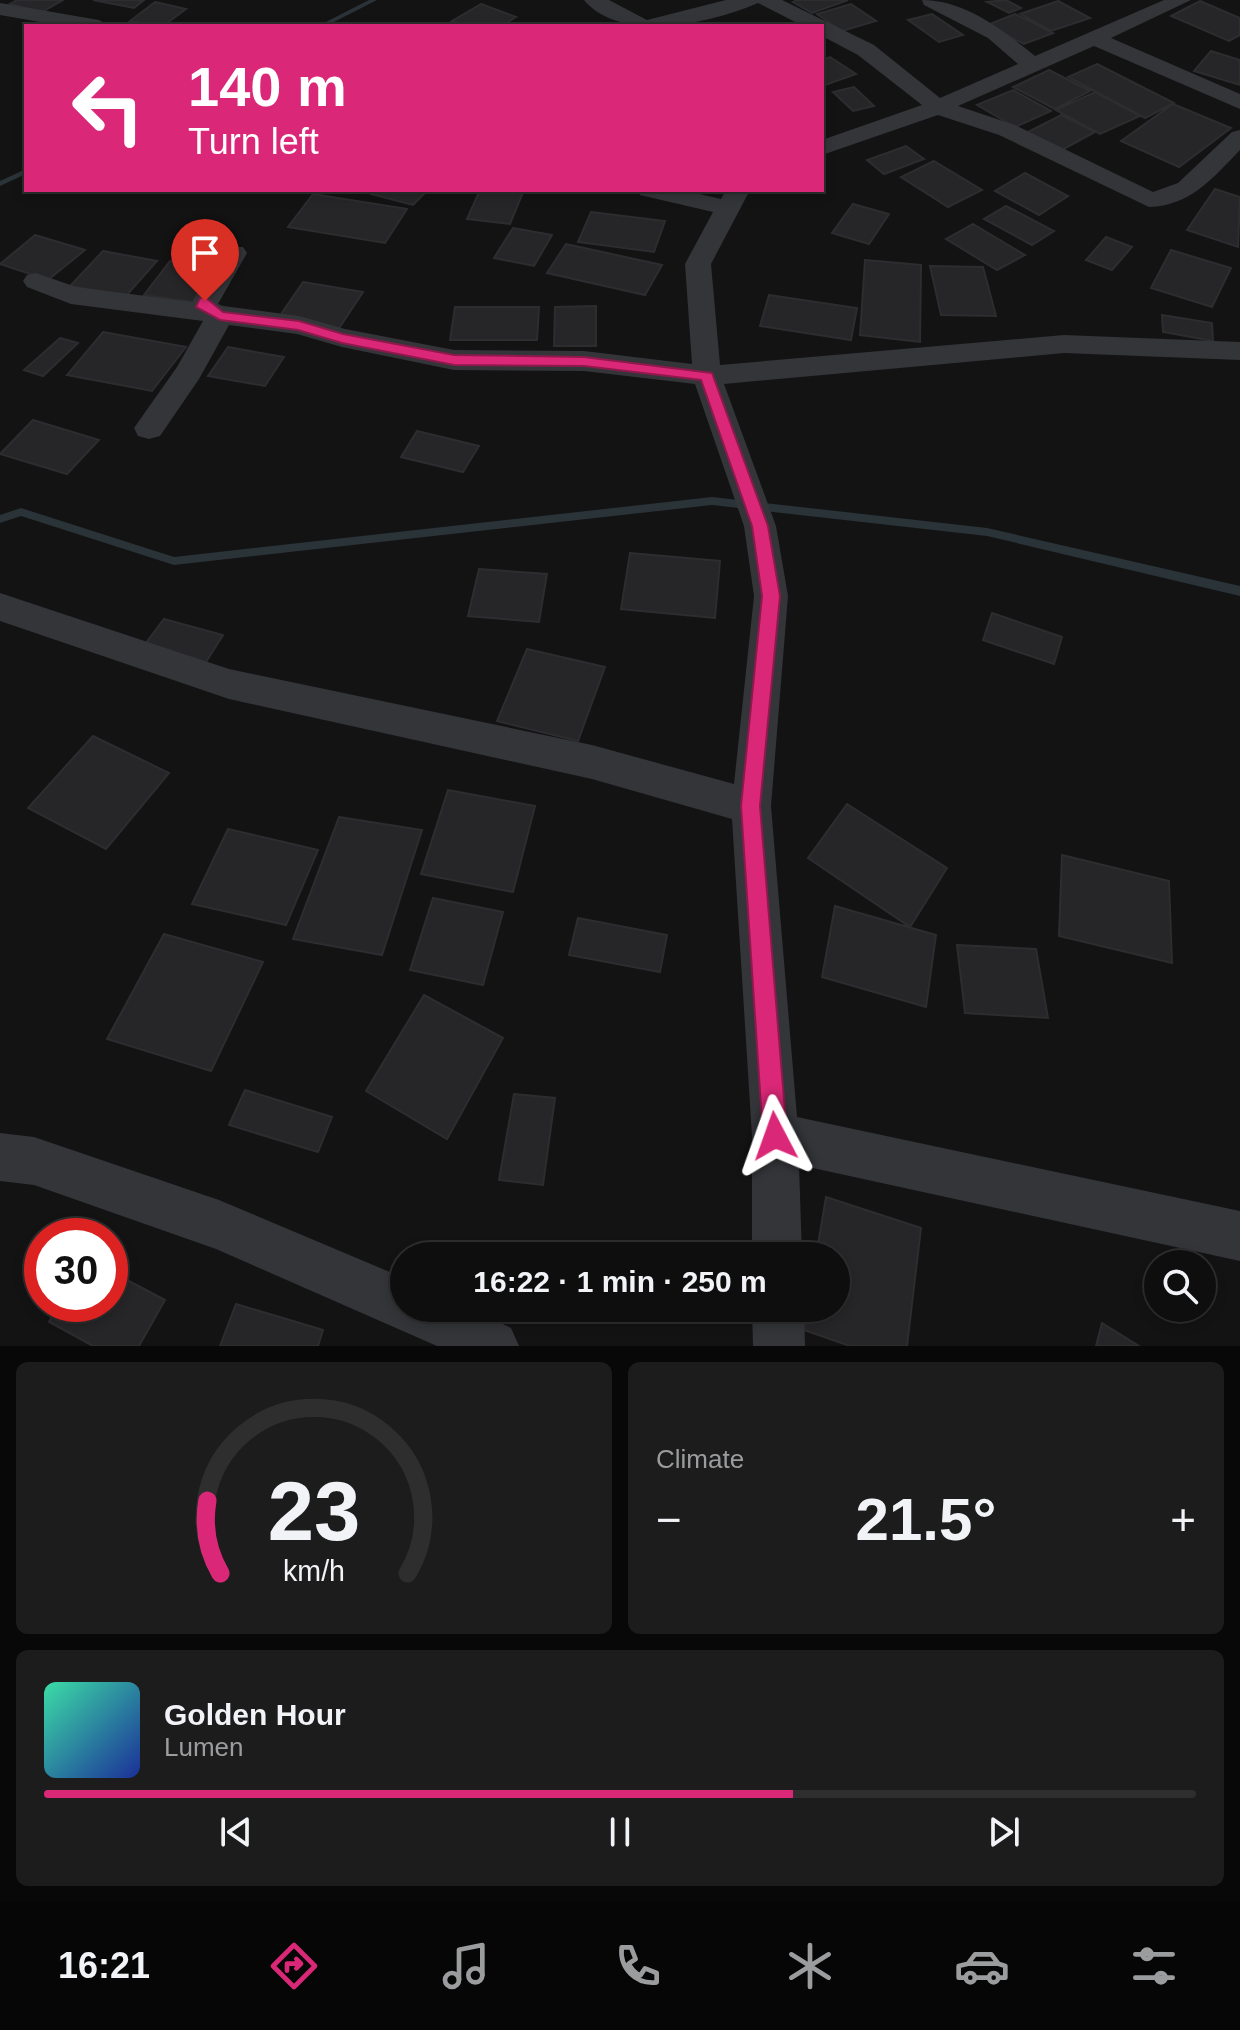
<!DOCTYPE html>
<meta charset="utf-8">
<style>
body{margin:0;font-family:Helvetica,sans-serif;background:#1c1c1d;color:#f1f3f6;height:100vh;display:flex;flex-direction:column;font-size:30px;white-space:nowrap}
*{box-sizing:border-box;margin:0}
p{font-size:26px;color:#9b9c9e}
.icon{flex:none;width:44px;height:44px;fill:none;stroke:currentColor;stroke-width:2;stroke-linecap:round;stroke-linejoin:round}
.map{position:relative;height:1346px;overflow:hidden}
.details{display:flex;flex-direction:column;gap:16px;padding:16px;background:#080808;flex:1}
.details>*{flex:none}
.guide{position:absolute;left:24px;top:24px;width:800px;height:168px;border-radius:0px;box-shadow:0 4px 12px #0003,0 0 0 2px #2e2e2f;background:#db2777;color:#fff;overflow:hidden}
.tools{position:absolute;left:1144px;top:1250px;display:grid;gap:16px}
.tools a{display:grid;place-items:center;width:72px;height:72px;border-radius:50%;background:#0e0e0f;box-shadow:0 4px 12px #0003,0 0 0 2px #2e2e2f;font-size:40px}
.speed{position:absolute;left:24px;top:1218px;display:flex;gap:16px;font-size:40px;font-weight:700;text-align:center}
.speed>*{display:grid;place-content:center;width:104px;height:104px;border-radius:50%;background:#0e0e0f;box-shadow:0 4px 12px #0003,0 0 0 2px #2e2e2f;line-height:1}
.speed .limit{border:12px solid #d22;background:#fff;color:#111}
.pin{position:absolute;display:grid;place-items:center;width:68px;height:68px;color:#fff;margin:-82px -34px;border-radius:50% 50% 50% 0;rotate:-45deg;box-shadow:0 0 8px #0007}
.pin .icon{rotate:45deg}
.me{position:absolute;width:88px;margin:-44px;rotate:356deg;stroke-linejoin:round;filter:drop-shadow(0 0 6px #0008)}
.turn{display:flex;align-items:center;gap:28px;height:168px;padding:0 32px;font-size:36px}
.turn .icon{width:104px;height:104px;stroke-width:2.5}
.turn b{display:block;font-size:56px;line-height:68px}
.big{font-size:60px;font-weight:800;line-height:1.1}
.details .card{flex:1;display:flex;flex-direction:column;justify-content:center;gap:12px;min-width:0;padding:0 28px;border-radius:12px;background:#1c1c1d}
.details .dial{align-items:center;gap:0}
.dial svg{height:208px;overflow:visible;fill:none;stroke:#2e2e2f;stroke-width:7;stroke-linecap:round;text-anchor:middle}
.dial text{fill:#f1f3f6;stroke:none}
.song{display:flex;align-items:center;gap:24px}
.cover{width:96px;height:96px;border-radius:12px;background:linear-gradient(135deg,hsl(160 70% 55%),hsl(230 70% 35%))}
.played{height:8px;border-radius:4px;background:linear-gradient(90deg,#db2777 65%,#2e2e2f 65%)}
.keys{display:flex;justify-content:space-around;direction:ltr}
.heat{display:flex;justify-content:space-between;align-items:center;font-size:44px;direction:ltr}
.details .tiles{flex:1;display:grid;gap:16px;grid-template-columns:1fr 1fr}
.card:last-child{grid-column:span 2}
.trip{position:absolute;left:390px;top:1242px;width:460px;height:80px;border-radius:40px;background:#0e0e0f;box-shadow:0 4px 12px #0003,0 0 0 2px #2e2e2f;font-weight:800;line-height:80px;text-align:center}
.tab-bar{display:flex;height:128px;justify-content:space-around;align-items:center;background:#060606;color:#9b9c9e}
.tab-bar .icon{width:56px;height:56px}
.tab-bar .selected{color:#db2777}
.tab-bar b{font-size:36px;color:#f1f3f6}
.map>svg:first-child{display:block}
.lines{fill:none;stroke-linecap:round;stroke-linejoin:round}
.stream{fill:#2a3337;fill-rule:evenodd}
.building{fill:#262628;stroke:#2d2d30;stroke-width:2}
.minor{fill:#343539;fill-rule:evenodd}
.route{fill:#db2777;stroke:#8e194d;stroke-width:2}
</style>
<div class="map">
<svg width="1240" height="1346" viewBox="0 0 1240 1346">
<rect width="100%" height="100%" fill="#131314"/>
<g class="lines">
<path class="stream" d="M369,0H377L326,26H318Z
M26,169V174L0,186V181Z
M712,497L987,528L1240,586V596L987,536L712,505L174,565L21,516L0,523V515L21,508L174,557Z"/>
</g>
<path class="building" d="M17,0H63L42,12L10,4Z
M93,0H144L134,8Z
M797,0H848L812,13L793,2Z
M1006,0L1021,8L1009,13L987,2Z
M1058,1L1090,18L1051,31L1020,14Z
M1200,1L1240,18V35L1229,41L1171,16Z
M155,2L186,9L163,26L130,21Z
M481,4L516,17L501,26H466L452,21Z
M851,4L876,21L842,31L817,14Z
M932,14L963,35L939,42L908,20Z
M1015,14L1053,33L1024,44L987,25Z
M1211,51L1240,60V85L1194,71Z
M830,57L856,74L822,86V60Z
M1097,64L1174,103L1145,118L1068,77Z
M1049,70L1090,91L1055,109L1013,87Z
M854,87L874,106L853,111L833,92Z
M1013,90L1051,111L1015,127L977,105Z
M1095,92L1140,116L1100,134L1056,110Z
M1173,104L1231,128L1179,167L1121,141Z
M1061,115L1095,132L1058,152L1024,134Z
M906,146L924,159L884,174L867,160Z
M934,161L982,190L948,207L901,177Z
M1025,173L1068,196L1039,215L995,191Z
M1215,189L1240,197L1238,247L1187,230Z
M375,190H428L413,205L371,194Z
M480,190H524L510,224L467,219Z
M313,194L407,209L385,243L288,227Z
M853,204L889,214L869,244L832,233Z
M1006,206L1054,231L1032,245L984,219Z
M591,212L665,221L654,252L578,242Z
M973,224L1025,255L997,270L946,239Z
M513,228L552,235L534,266L494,258Z
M35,235L85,250L48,280L0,264Z
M1106,237L1132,247L1112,270L1086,260Z
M566,244L662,265L645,295L547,273Z
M1171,250L1231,268L1212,307L1151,288Z
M103,251L157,261L126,296L70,286Z
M865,260L921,265L920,342L860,335Z
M170,261L224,269L200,303L144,295Z
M930,266L983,267L996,316L941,315Z
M303,282L363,292L338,330L277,320Z
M769,295L857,308L851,340L760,326Z
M596,306V346H554L555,307Z
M455,307H539L537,340H450Z
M1162,315L1212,323L1213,341L1163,332Z
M103,332L186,347L152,391L67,375Z
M60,338L78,343L43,376L24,370Z
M228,347L284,357L265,386L208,376Z
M33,420L99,440L67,474L0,454Z
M417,431L479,446L463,472L401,457Z
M630,553L720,561L715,618L621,609Z
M479,569L547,574L539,622L468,616Z
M992,613L1062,637L1054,664L983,640Z
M164,619L223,635L204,665L143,647Z
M527,649L605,667L578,741L497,721Z
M93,736L169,773L106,849L28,808Z
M448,790L535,806L513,892L421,874Z
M847,804L947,868L910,927L808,858Z
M339,817L422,830L382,955L293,939Z
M228,829L318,850L286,925L192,904Z
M1062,855L1169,881L1172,963L1059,936Z
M433,898L503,912L483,985L410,970Z
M835,906L936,935L926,1007L822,977Z
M578,918L667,935L660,972L569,955Z
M164,934L263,962L211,1071L107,1039Z
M957,945L1036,949L1048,1018L965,1013Z
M424,995L503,1038L447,1139L366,1091Z
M245,1090L332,1117L318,1152L229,1125Z
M514,1094L555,1098L543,1185L499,1180Z
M826,1197L921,1228L907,1346H850L804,1330L808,1308H836V1256H816Z
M110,1271L165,1300L139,1346H93L49,1322L60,1304H110Z
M236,1304L323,1330L318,1346H220Z
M1102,1323L1139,1346H1096Z"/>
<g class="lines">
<path class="minor" d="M584,0H609L647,20L726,0H782L874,45L940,98L1018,64L988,38L924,5L922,0C965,0 1003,30 1035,56L1164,0H1191L1111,38L1240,94V109L1094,46L958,106L1015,125L1153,192L1178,183L1232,132L1240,130V150C1213,178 1190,206 1149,207L999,135L938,115L822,155V140L922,105L858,55L822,36V26H803L758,3C713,23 620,44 584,0Z
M0,3L99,20L109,26H63L0,15Z
M637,190H682L721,199L726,190H750L711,264L720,365L1064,335L1240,342V360L1064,353L724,384L776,526L788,596L771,806L797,1117L1240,1211V1261L799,1165L802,1256H752V1136L732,819L592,779L229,699L0,621V593L229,669L592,745L734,784L754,596L744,526L695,384L584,371L454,370L342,347L297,334L229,325L199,379L160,436L149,439L138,436L134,428L177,367L203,321L71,304L27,287L23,281L27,275L36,273L76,287L192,302L225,247H243L247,253L218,304L223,306L299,316L345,329L454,350L584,351L692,364L685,264L713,212L640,195Z
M0,1133L34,1137L219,1200L404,1278V1308H470L511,1328L519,1346H437L216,1249L34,1185L0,1181Z
M752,1308H804L805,1346H753Z"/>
</g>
<path class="route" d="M205,297L223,312L299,321L343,334L454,355L584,357L712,373L768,526L780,596L760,806L787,1136L784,1144L775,1148L767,1144L763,1136L741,806L762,596L752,526L701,380L584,366L454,365L342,343L298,330L220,320L196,307L200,298Z"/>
</svg>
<div class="tools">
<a><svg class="icon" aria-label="search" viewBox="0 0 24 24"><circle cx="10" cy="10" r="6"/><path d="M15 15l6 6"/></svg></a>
</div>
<div class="speed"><div class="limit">30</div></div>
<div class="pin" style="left:205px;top:301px;background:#d93025"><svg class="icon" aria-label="arrive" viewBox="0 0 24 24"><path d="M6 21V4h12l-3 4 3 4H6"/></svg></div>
<svg class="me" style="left:775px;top:1136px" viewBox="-20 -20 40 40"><path d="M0-17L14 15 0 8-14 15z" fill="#db2777" stroke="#fff" stroke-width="4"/></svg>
<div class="trip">16:22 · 1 min · 250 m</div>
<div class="guide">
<div class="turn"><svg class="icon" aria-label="left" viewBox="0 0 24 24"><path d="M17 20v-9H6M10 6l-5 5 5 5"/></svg><div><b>140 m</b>Turn left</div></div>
</div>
</div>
<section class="details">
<div class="tiles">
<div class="card dial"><svg viewBox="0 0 100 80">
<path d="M14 69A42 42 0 1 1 86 69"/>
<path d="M14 69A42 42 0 0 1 9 41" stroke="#db2777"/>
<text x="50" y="56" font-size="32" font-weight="700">23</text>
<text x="50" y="72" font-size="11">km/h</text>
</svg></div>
<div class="card"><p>Climate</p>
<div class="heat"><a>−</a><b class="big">21.5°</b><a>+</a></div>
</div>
<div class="card">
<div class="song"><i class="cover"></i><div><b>Golden Hour</b><p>Lumen</p></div></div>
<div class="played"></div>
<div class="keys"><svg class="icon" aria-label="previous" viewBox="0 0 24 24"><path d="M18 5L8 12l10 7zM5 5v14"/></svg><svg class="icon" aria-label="pause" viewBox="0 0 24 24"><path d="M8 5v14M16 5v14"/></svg><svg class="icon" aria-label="next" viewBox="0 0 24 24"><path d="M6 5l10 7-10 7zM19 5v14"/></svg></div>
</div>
</div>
</section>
<nav class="tab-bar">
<b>16:21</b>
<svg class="icon selected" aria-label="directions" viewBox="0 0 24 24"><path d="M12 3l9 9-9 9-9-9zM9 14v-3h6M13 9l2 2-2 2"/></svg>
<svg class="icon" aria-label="music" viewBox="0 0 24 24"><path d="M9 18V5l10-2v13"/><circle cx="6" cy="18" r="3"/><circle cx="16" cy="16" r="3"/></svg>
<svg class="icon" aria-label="phone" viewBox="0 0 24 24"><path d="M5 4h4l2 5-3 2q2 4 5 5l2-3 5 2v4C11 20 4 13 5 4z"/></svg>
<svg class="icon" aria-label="climate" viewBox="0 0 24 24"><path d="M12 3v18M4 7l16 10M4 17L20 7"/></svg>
<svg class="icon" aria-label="car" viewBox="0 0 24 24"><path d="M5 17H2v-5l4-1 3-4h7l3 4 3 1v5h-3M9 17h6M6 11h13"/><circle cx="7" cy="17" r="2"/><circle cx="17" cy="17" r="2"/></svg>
<svg class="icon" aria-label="filters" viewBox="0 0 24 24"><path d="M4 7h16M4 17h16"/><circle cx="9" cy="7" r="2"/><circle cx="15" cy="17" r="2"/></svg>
</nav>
